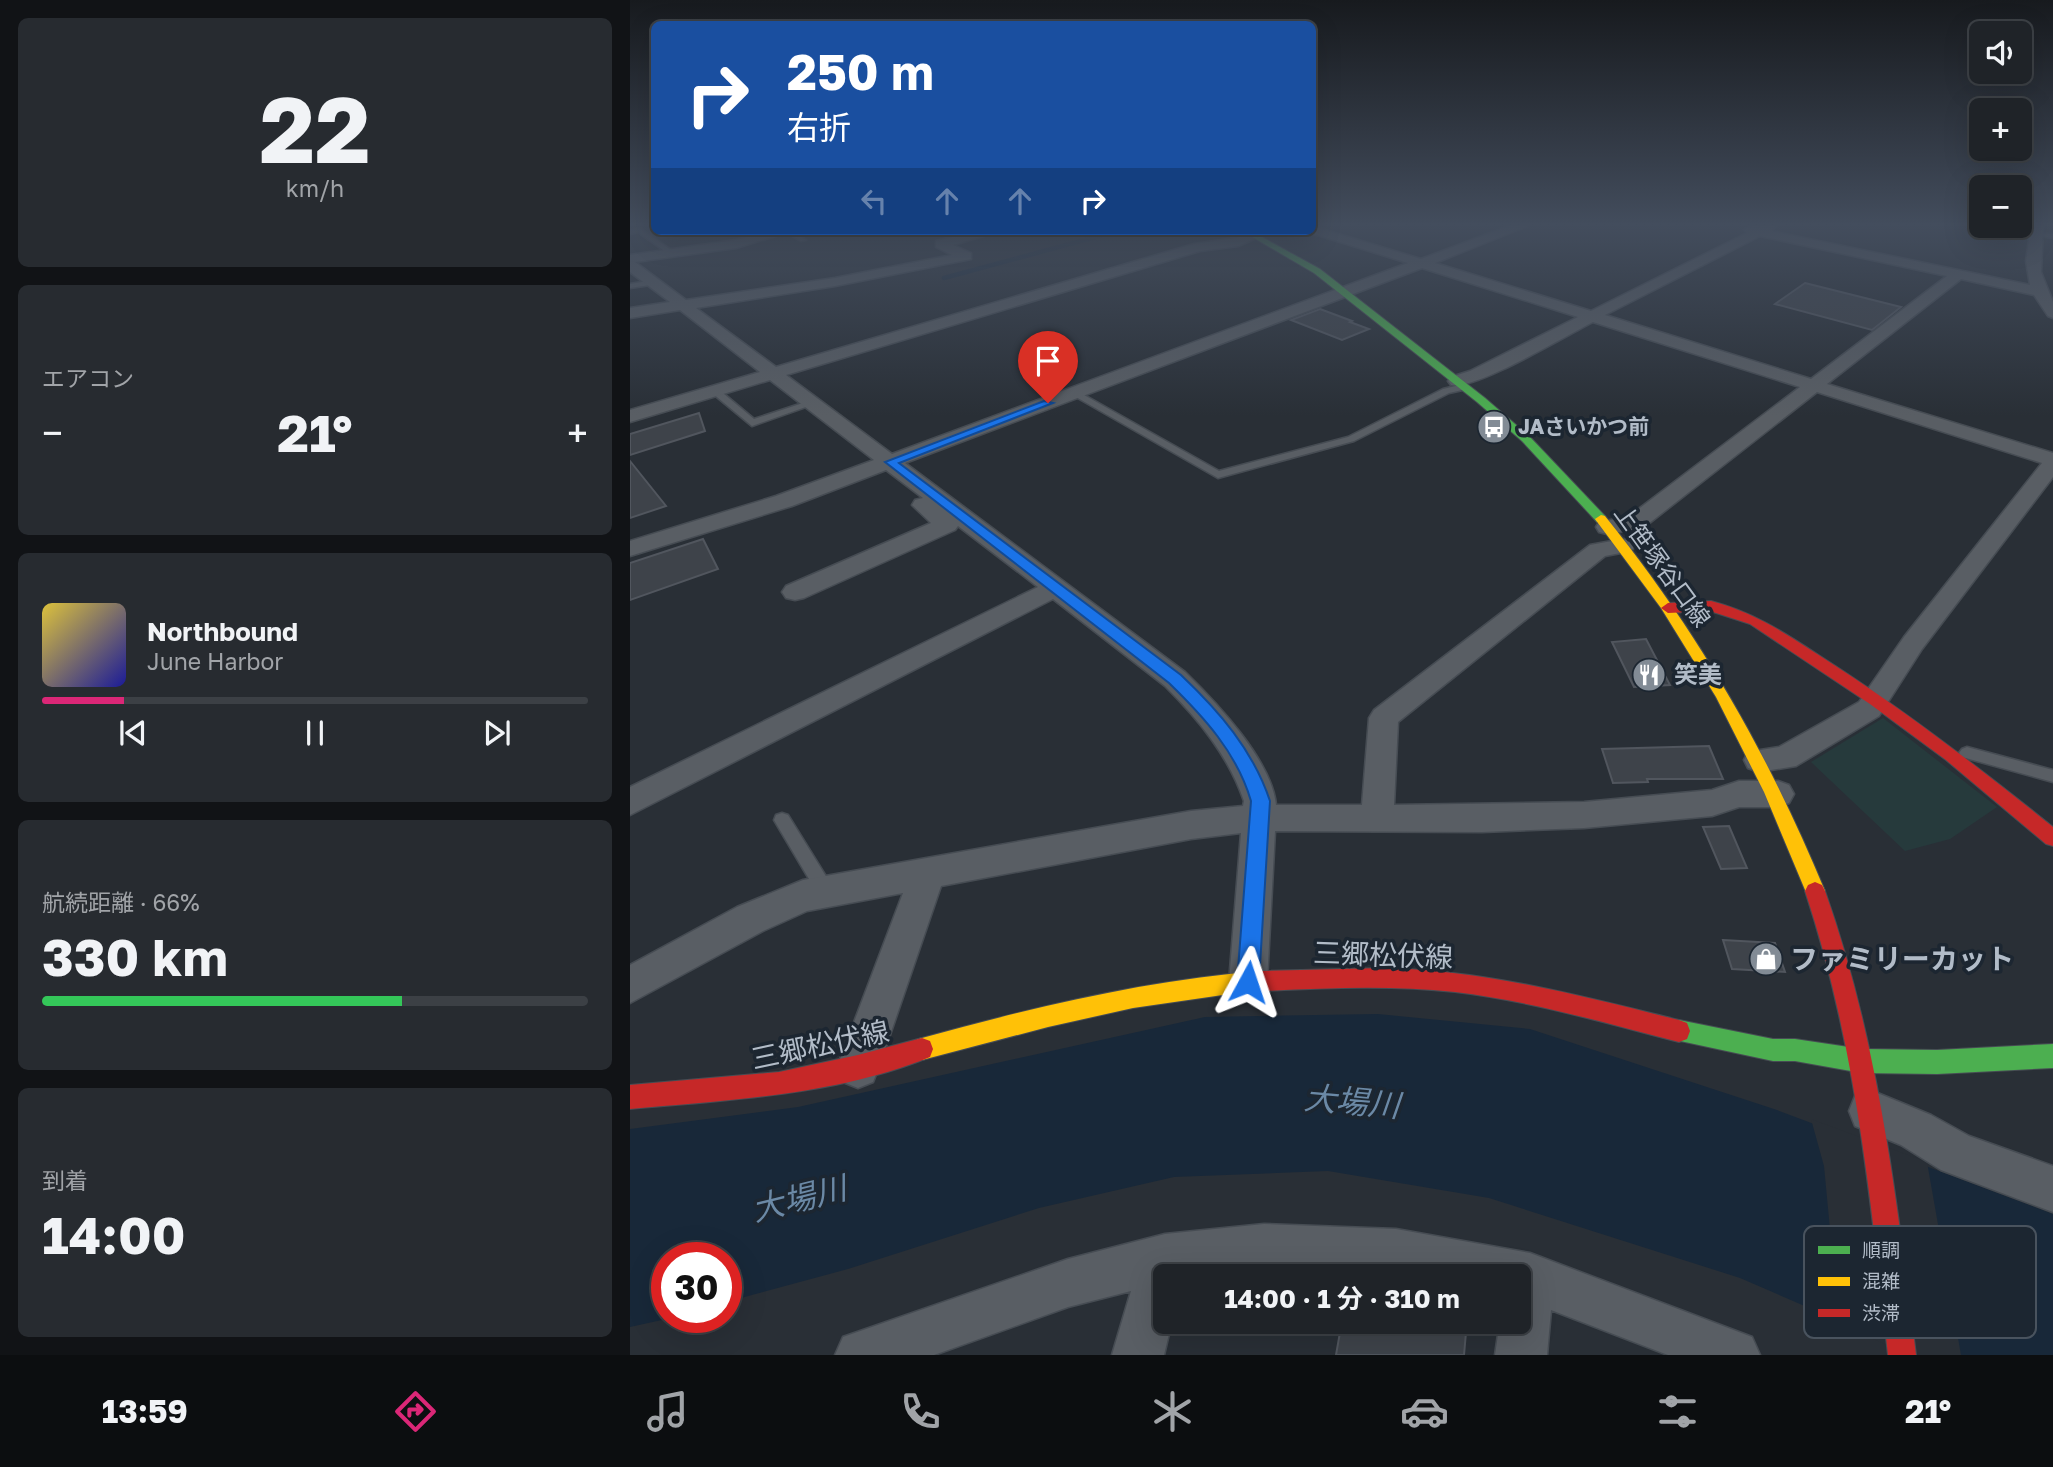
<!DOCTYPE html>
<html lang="ja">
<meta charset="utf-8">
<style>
body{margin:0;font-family:"Golos Text","Noto Sans JP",sans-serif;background:#272b30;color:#f1f3f6;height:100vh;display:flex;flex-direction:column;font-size:26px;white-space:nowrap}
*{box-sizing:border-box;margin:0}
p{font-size:23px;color:#a1a4a8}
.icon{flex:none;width:38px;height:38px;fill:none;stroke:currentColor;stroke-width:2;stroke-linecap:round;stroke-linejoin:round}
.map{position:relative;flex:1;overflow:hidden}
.drawer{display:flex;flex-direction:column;gap:18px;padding:18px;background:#111316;width:630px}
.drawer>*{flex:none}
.hud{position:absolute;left:21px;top:21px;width:665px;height:214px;border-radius:10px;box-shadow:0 7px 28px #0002,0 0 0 2px #3c4045;background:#1a4fa0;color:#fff;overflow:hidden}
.tools{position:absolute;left:1339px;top:21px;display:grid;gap:14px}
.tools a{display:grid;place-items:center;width:63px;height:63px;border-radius:10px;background:#1f2328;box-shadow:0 7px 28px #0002,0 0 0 2px #3c4045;font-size:35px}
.speed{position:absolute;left:21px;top:1242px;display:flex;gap:14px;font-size:35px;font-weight:700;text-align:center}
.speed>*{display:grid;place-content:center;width:91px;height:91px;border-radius:50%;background:#1f2328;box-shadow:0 7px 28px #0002,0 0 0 2px #3c4045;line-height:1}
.speed .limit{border:10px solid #d22;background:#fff;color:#111}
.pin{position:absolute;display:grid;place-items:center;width:60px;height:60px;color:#fff;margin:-72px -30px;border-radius:50% 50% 50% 0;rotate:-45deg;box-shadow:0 0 7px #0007}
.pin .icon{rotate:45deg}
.me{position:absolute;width:77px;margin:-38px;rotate:5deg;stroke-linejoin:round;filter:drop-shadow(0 0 5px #0008)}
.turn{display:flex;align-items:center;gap:24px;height:147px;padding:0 21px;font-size:32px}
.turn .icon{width:91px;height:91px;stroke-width:2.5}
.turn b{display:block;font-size:49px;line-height:60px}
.lanes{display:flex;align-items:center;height:66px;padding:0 21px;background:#0003;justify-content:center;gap:35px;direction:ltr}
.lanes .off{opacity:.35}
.big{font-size:52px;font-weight:700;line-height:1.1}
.drawer .widget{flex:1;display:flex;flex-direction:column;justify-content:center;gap:10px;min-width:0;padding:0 24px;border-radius:10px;background:#272b30}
.drawer .dial{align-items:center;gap:0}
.dial b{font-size:91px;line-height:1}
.song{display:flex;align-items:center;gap:21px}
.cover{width:84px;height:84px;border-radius:10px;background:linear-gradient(135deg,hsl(50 70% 55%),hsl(240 70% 35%))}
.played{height:7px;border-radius:4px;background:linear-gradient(90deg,#db2777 15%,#3c4045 15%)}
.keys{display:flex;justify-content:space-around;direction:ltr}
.heat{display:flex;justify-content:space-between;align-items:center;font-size:38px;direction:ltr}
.charge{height:10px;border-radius:5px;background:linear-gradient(90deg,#34c759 66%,#3c4045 0)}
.trip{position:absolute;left:523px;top:1264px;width:378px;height:70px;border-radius:10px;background:#1f2328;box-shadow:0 7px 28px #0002,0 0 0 2px #3c4045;font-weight:700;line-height:70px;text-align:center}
.menu{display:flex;height:112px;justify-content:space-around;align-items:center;background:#0c0e10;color:#a1a4a8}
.menu .icon{width:49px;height:49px}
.menu .selected{color:#db2777}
.menu b{font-size:32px;color:#f1f3f6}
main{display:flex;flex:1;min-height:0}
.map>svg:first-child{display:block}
.green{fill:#263a3c}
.water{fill:#182839}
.pier{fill:#292f36}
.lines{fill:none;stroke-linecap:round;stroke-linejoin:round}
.stream{stroke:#182839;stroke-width:4.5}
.building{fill:#3e434a;stroke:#51565e;stroke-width:2}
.lane-casing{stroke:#464c53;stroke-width:3}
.street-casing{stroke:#464c53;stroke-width:3}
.fast-casing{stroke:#464c53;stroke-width:2}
.slow-casing{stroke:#464c53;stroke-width:2}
.jam-casing{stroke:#464c53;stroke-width:2}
.lane{fill:#595e64;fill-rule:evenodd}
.street{fill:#595e64;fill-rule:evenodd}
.fast{fill:#4caf50;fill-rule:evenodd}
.slow{fill:#ffc107;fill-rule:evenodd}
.jam{fill:#c62828;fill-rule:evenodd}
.route{fill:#1a73e8;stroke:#114b97;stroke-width:2}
.labels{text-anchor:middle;stroke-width:7;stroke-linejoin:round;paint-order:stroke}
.far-poi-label{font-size:21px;font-weight:bold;fill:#b2bcc8;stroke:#1c2631;text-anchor:start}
.street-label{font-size:24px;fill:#b2bcc8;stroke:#1c2631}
.poi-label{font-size:24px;font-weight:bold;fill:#b2bcc8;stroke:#1c2631;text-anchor:start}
.near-street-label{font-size:28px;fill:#b2bcc8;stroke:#1c2631}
.near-poi-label{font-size:28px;font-weight:bold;fill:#b2bcc8;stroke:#1c2631;text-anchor:start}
.near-water-label{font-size:32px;font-style:italic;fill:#6b89a6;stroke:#1c2631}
.key{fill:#1c2631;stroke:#49535e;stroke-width:2}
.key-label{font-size:19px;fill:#b2bcc8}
</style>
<main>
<section class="drawer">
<div class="widget dial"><b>22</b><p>km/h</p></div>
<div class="widget"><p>エアコン</p>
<div class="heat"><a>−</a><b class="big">21°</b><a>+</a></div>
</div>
<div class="widget">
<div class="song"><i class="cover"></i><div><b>Northbound</b><p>June Harbor</p></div></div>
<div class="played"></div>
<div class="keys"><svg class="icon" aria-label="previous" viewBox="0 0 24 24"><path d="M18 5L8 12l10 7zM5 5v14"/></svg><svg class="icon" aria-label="pause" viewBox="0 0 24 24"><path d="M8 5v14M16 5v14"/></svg><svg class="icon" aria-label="next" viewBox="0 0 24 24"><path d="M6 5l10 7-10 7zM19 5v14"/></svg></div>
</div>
<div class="widget"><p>航続距離 · 66%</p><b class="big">330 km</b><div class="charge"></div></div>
<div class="widget"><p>到着</p><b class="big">14:00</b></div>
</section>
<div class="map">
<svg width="1423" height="1355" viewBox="0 0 1423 1355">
<rect width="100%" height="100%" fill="#292f36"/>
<path class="green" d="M1253,718L1367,807L1320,839L1275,851L1181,762Z"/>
<path class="water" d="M748,1014L900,1029L1147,1110L1423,1214V1355H1288L1110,1278L859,1198L698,1171L544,1177L409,1208L218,1269L96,1302V1258H37V1318H41L0,1327V1129L168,1107L575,1017Z"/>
<path class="pier" d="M1181,1119L1297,1162L1331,1355H1280L1209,1324L1194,1166Z"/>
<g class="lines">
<path class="stream" d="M314,278L488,231"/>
</g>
<path class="building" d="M1175,283L1271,307L1242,330L1145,304Z
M690,309L722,321L720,322L739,329L712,340L661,320Z
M69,413L75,431L0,455V434Z
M0,461L36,506L0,518Z
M73,539L88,569L0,600V563Z
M1016,639L1040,685L1004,687L982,642Z
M1079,746L1093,779H1017L1018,782L983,783L972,749Z
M1099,826L1117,868L1091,869L1073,827Z
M1093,940L1145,943L1155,972L1102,969Z
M712,1321H837L834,1355H706Z"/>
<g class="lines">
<defs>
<path id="lane" d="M11,229L41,250V255H37L36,252L8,232L0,234V230Z
M154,231H162L176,240L171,241Z
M1403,233L1423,234V238L1403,235Z
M24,280L27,284L0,288V284Z
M834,384L837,385V389L819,393L724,441L588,478L439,393L447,391L589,471L718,437L813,389Z
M82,389H88L124,419L179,401L187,403L122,426L82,393Z
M1337,747L1423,770V782L1332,757L1329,753L1332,749Z
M152,813L158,815L197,878L201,891L198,896L192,899L186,896L182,884L144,820L146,815Z"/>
<path id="street" d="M682,226L791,259L879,226H897L805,263L961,311L1117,233L1114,230L1120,226H1146L1141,231L1400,285L1396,261L1401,226H1413L1411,272L1423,302V318L1418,316L1404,295L1331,279L1197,384L1423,453V477L1292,649L1249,716L1166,766L1129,772L1118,768L1114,760L1118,752L1149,747L1229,702L1274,637L1412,463L1187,392L1013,528L977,534L969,532L966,527L969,522L998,517L1170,387L963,322C937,335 844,391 821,385L818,381L821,377L840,371L948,317L792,268L275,463L555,672C586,702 642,761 646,805H732L739,718L744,710L960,545L993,539L1001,541L1005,546L1001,551L975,556L768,722L764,805L954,802L1082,790L1109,781H1148L1159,785L1164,794L1159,803L1148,807H1109L1082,816L954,828L852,832L645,831L637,982L632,995L618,1000L604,995L599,982L611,833L561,839L311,886L249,1067L243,1082L228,1088L213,1082L207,1067L273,893L177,911L133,931L0,1003V965L107,907L173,880L561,811L613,806L614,801C598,755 569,720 535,686L423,599L0,815V787L408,587L328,526L325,530L174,598L165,600L156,598L152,592L156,586L301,523L282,505L285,500L293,498L256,470L162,506L0,556V541L146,496L244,460L140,380L0,422V410L130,372L50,310L0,318V308L40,302L0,272V255L106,240L141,231H162L106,248L5,262L56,300L205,278L322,255L306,247V241L348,231H370L323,245L341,253V259L205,286L66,308L146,367L564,244L606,238L625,232L631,236L608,246L570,251L156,375L262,454L778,263L678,232L682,231ZM1130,236L1317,276L1181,379L975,315Z
M1240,1090L1301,1115L1339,1136L1423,1166V1212L1311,1170L1271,1145L1225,1126L1219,1111L1225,1096Z
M634,1224L766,1229L900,1253L1122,1337L1130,1355H1038L921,1310L917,1355H865L870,1321H889V1276H736L634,1272L596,1276H536V1321H542L534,1355H482L501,1291L438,1307L304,1355H205L213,1337L438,1259L535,1234Z"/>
<path id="fast" d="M612,231H621L690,269L855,398L900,437L975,516V522H967L892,441L847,402L684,273Z
M1049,1020L1143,1039H1165L1232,1049L1307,1050L1423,1044V1068L1307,1074L1232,1073L1165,1061H1143L1041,1039L1038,1031L1041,1023Z"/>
<path id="slow" d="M971,515L975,516C1069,633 1138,753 1195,891L1192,897L1185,900L1178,897L1134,792L1086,697L1031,608L965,519Z
M633,971L641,974L644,981L641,988L503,1008L418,1027L292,1060L284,1057L281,1049L284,1041L292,1038C405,1007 516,980 633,971Z"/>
<path id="jam" d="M1081,601C1130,614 1162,638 1204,665C1281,715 1352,770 1423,827V846L1416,844L1316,760L1240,704L1120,624L1080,611L1038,613L1031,608L1038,603Z
M1185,882L1192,885L1195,891C1249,1044 1266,1195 1286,1355H1258C1240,1195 1226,1045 1175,891L1178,885Z
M753,968C855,970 951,996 1049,1020L1057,1023L1060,1031L1057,1039L1049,1042C975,1023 901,1001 825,992C761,985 697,988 633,991L625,988L622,981L625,974L633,971Z
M292,1038L300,1041L303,1049L300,1057C208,1095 99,1100 0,1109V1085L149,1072L228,1055Z"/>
</defs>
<use href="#lane" class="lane-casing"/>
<use href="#street" class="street-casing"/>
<use href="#fast" class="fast-casing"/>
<use href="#slow" class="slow-casing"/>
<use href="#jam" class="jam-casing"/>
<use href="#lane" class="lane"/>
<use href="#street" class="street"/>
<use href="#fast" class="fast"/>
<use href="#slow" class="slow"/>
<use href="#jam" class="jam"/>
</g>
<linearGradient id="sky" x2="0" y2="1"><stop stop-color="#171a1e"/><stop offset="0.54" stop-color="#434d5d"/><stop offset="1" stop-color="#434d5d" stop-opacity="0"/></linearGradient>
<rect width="1423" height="416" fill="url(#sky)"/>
<path class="route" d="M414,401L423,403L269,463L551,675C589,711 623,750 640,801L629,982L626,989L618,993L611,989L607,982L621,801C607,753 574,717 539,683L255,462Z"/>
<defs>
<symbol id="bus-disc" viewBox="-11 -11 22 22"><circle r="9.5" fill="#828b95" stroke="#1c2631"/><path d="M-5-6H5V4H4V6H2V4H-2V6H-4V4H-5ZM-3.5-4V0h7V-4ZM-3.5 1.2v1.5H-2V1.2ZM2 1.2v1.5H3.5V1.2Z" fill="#fff"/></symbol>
<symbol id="restaurant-disc" viewBox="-11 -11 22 22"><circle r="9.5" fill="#828b95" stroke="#1c2631"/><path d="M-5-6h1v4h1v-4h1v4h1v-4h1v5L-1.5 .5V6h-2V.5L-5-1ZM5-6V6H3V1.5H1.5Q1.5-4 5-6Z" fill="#fff"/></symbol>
<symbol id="shop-disc" viewBox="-11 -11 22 22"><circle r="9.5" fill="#828b95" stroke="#1c2631"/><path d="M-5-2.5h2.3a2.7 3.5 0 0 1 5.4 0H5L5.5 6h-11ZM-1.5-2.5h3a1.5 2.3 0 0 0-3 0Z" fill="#fff"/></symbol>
</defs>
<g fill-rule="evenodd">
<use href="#bus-disc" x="845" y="408" width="38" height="38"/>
<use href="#restaurant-disc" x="1000" y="656" width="38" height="38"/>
<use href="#shop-disc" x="1117" y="940" width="38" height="38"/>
</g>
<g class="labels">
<g class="far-poi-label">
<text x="888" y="434">JAさいかつ前</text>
</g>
<g class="street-label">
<text transform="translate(1032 566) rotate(54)" y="8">上笹塚谷口線</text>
</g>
<g class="poi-label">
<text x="1044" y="683">笑美</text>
</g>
<g class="near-street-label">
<text transform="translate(753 955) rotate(2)" y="10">三郷松伏線</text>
<text transform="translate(190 1045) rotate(-12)" y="10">三郷松伏線</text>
</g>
<g class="near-poi-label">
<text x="1160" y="969">ファミリーカット</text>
</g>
<g class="near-water-label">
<text transform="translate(722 1102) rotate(5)" y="11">大場川</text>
<text transform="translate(169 1199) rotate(-14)" y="11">大場川</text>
</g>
</g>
<rect x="1174" y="1226" width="232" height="112" rx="10" class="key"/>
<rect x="1188" y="1246" width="32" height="8" fill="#4caf50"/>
<rect x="1188" y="1277" width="32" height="9" fill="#ffc107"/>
<rect x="1188" y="1309" width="32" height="8" fill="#c62828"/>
<g class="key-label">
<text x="1232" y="1257">順調</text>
<text x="1232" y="1288">混雑</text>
<text x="1232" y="1320">渋滞</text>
</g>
</svg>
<div class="tools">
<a><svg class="icon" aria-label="sound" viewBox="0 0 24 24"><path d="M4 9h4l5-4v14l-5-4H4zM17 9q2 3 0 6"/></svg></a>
<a>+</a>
<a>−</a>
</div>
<div class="speed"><div class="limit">30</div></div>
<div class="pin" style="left:418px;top:403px;background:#d93025"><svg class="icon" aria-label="arrive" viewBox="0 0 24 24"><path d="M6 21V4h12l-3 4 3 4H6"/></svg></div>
<svg class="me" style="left:618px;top:982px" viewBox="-20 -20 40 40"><path d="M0-17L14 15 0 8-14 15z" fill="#1a73e8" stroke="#fff" stroke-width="4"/></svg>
<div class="trip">14:00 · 1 分 · 310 m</div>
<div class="hud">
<div class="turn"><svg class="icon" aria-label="right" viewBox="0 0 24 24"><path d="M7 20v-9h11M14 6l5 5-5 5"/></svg><div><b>250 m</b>右折</div></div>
<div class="lanes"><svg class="icon off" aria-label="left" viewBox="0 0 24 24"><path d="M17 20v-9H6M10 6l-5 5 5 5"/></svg><svg class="icon off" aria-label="ahead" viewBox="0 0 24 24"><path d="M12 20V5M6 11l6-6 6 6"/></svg><svg class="icon off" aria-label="ahead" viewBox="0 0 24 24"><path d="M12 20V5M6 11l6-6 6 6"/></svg><svg class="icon" aria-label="right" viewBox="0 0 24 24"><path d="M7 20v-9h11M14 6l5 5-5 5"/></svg></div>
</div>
</div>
</main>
<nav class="menu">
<b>13:59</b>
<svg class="icon selected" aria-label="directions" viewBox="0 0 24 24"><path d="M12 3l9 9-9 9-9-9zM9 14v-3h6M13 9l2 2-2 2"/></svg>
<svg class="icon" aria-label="music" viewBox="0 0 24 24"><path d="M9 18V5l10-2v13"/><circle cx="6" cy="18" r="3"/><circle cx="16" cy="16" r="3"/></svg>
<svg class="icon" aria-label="phone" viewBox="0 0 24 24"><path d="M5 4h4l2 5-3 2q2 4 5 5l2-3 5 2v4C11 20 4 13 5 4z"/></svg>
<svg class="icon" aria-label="climate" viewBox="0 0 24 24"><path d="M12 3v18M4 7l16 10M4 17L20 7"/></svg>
<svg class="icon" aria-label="car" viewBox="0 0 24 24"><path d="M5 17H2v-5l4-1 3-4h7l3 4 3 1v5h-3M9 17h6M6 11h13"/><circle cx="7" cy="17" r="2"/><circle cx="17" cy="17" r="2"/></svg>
<svg class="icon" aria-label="filters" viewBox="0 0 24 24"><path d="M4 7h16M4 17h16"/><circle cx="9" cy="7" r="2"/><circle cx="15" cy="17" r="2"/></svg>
<b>21°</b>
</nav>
